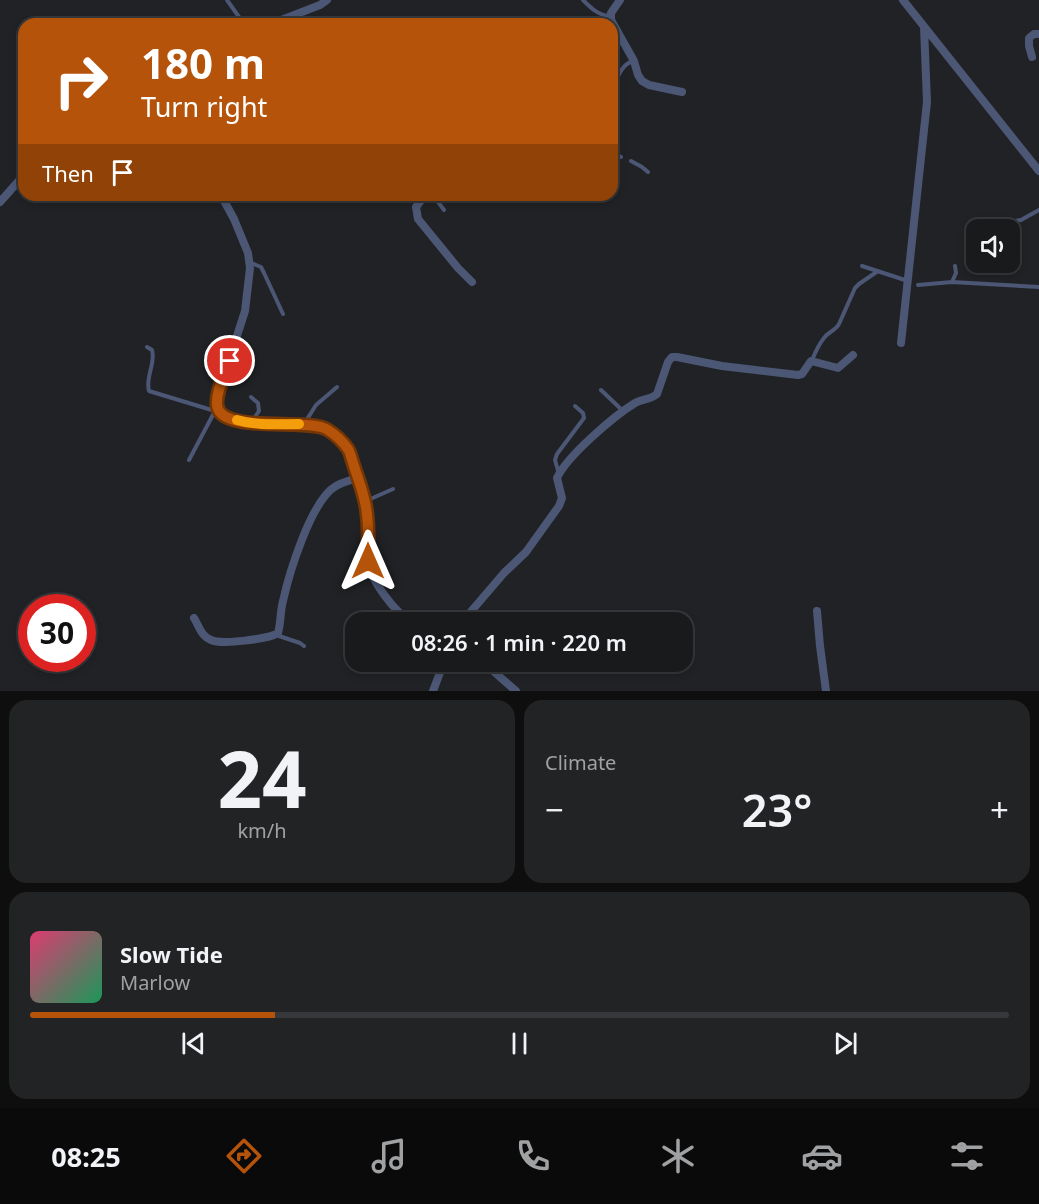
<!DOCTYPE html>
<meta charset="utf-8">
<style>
body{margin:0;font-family:"Noto Sans",sans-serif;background:#222325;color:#f1f3f6;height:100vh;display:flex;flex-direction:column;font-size:22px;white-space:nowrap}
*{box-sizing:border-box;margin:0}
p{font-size:20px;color:#9fa1a3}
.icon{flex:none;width:33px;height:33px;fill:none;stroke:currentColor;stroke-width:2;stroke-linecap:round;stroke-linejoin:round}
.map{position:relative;height:691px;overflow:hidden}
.drawer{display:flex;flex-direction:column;gap:9px;padding:9px;background:#0e0e0f;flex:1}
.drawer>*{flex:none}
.top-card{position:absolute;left:18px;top:18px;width:600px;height:183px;border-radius:18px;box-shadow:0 3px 9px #0003,0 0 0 2px #37383b;background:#b45309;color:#fff;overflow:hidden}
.controls{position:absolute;left:966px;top:219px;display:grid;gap:12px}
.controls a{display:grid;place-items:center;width:54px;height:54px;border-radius:12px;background:#191a1c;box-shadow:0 3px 9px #0003,0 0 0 2px #37383b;font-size:30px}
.speed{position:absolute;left:18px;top:594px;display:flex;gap:12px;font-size:30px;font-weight:700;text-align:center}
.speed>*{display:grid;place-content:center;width:78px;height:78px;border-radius:50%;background:#191a1c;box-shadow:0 3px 9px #0003,0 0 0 2px #37383b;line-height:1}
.speed .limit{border:9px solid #d22;background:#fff;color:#111}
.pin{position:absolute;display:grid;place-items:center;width:51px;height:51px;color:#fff;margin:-26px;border:3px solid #fff;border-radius:50%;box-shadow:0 2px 6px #0007}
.me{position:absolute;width:66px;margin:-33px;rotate:0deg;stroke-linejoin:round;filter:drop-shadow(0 0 4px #0008)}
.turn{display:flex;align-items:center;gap:21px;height:126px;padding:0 24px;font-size:27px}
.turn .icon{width:78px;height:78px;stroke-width:2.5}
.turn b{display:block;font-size:42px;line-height:51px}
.then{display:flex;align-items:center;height:57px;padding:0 24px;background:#0003;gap:12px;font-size:22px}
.big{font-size:45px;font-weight:600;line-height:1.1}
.drawer .tile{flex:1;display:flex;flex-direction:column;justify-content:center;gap:9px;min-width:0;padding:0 21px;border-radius:18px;background:#222325}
.drawer .dial{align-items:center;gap:0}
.dial b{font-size:78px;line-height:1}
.song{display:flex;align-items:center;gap:18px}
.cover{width:72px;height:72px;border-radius:9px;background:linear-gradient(135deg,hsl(340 70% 55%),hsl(150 70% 35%))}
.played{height:6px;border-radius:3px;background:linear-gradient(90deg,#b45309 25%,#37383b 25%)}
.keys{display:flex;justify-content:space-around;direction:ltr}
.heat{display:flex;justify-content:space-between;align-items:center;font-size:33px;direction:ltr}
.drawer .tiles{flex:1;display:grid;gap:9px;grid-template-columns:1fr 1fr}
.tile:last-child{grid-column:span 2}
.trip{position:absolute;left:345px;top:612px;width:348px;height:60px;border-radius:18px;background:#191a1c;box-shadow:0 3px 9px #0003,0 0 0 2px #37383b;font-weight:600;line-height:60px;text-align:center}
.menu{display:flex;height:96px;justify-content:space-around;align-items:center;background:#0a0a0b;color:#9fa1a3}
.menu .icon{width:42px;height:42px}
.menu .selected{color:#b45309}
.menu b{font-size:27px;color:#f1f3f6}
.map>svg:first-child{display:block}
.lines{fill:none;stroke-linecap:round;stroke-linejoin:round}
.service{stroke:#4b5775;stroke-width:4}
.minor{stroke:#4b5775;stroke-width:8}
.route-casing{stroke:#753606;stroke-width:15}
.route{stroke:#b45309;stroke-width:10}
.slow{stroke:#f59e0b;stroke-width:10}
</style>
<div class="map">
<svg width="1039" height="691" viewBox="0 0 1039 691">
<rect width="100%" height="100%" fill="#212225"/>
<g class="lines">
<path class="service" d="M227,0L244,24
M583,0C591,8 598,15 609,16
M612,91C617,80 620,65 633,61
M612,152L621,157
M631,161L642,167L648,172
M433,195L444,210
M199,196L222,197
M988,230V225L1021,220L1039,210
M249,262L261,267L264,273L283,314
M862,266L908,281
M952,282L1039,287
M918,285L952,282L956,273L955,266
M147,347L152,350C156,363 145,377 149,391L215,411
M812,360C815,353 819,344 824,338C828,332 835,331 839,324L855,288L859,284L878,271
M601,390L623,411
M251,423L259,411L258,403L251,397
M304,424L316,405L337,387
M189,460L216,409
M559,474L555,460L557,454L584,418L583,413L575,406
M366,501L393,489
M392,622L400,614
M276,635L300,643L304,646"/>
<path class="minor" d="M620,0L611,13V20L634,61L638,75L642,81L649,85L682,92
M903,0L1039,171
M271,24L320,5L327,0
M1032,57L1029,46V38L1034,34H1039
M221,195L234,219L248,253L250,268L245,311L218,395C218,399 217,404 218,408C229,432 301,420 324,428C330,430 337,436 342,442C354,457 367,499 368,519C368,532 366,547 368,560C370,580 395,613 412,622
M425,195L416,207L418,219L458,268L472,282
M0,202L24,175
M901,343L927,102L924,27
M817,611L820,646L826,691
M194,618C199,626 201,636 211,640C222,645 268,639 278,633C281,623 280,612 283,601C289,574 311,500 336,486C343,482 351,480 358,478
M462,622L504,573L526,552L559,506L562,498L557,478C567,456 614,416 635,403C642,399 650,400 657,394L668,362L672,357H677L722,366L798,375L802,374L811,361L838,368L853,355
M483,662L516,691
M433,691L444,662"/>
</g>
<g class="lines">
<defs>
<path id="route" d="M230,361C225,374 216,391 217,405C220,435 309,417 328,430C336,435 343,442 348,449C351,454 352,461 354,466C359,482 366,498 367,515C369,530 368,546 368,561"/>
</defs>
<use href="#route" class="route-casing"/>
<use href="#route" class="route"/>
<path class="slow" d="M237,420C258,426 278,424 299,424"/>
</g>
</svg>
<div class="controls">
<a><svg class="icon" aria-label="sound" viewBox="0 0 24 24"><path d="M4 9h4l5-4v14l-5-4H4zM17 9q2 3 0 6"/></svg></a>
</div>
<div class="speed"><div class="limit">30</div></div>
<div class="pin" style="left:230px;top:361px;background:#d93025"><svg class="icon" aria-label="arrive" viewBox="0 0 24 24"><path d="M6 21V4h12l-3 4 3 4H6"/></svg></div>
<svg class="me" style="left:368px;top:561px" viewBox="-20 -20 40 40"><path d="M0-17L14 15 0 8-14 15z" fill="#b45309" stroke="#fff" stroke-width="4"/></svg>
<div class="trip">08:26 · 1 min · 220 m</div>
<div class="top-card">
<div class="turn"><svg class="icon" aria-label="right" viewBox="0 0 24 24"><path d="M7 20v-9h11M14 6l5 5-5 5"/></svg><div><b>180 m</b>Turn right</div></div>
<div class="then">Then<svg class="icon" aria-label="arrive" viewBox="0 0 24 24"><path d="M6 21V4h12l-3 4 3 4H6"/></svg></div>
</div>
</div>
<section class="drawer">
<div class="tiles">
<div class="tile dial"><b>24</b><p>km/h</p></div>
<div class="tile"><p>Climate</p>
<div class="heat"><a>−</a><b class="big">23°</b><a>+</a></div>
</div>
<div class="tile">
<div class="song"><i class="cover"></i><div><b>Slow Tide</b><p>Marlow</p></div></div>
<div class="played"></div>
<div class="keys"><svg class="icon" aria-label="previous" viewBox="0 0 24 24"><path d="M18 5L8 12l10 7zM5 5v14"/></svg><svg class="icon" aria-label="pause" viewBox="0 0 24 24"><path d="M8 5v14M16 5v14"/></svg><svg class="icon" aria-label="next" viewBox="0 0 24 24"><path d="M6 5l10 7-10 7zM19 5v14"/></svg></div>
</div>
</div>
</section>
<nav class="menu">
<b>08:25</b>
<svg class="icon selected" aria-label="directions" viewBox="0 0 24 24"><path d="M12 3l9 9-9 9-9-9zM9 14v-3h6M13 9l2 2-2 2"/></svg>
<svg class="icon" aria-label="music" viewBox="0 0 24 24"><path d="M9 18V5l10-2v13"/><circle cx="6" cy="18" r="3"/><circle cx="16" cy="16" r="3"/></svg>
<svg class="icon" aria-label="phone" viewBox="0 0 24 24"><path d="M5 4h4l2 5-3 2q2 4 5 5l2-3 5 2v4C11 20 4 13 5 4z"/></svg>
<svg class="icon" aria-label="climate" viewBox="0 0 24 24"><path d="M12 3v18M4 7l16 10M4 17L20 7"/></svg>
<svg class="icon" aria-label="car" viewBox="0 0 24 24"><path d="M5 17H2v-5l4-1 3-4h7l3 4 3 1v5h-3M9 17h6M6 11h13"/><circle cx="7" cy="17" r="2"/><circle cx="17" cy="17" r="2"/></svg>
<svg class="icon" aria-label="filters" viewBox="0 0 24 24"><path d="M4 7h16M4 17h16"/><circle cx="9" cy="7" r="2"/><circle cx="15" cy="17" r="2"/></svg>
</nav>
